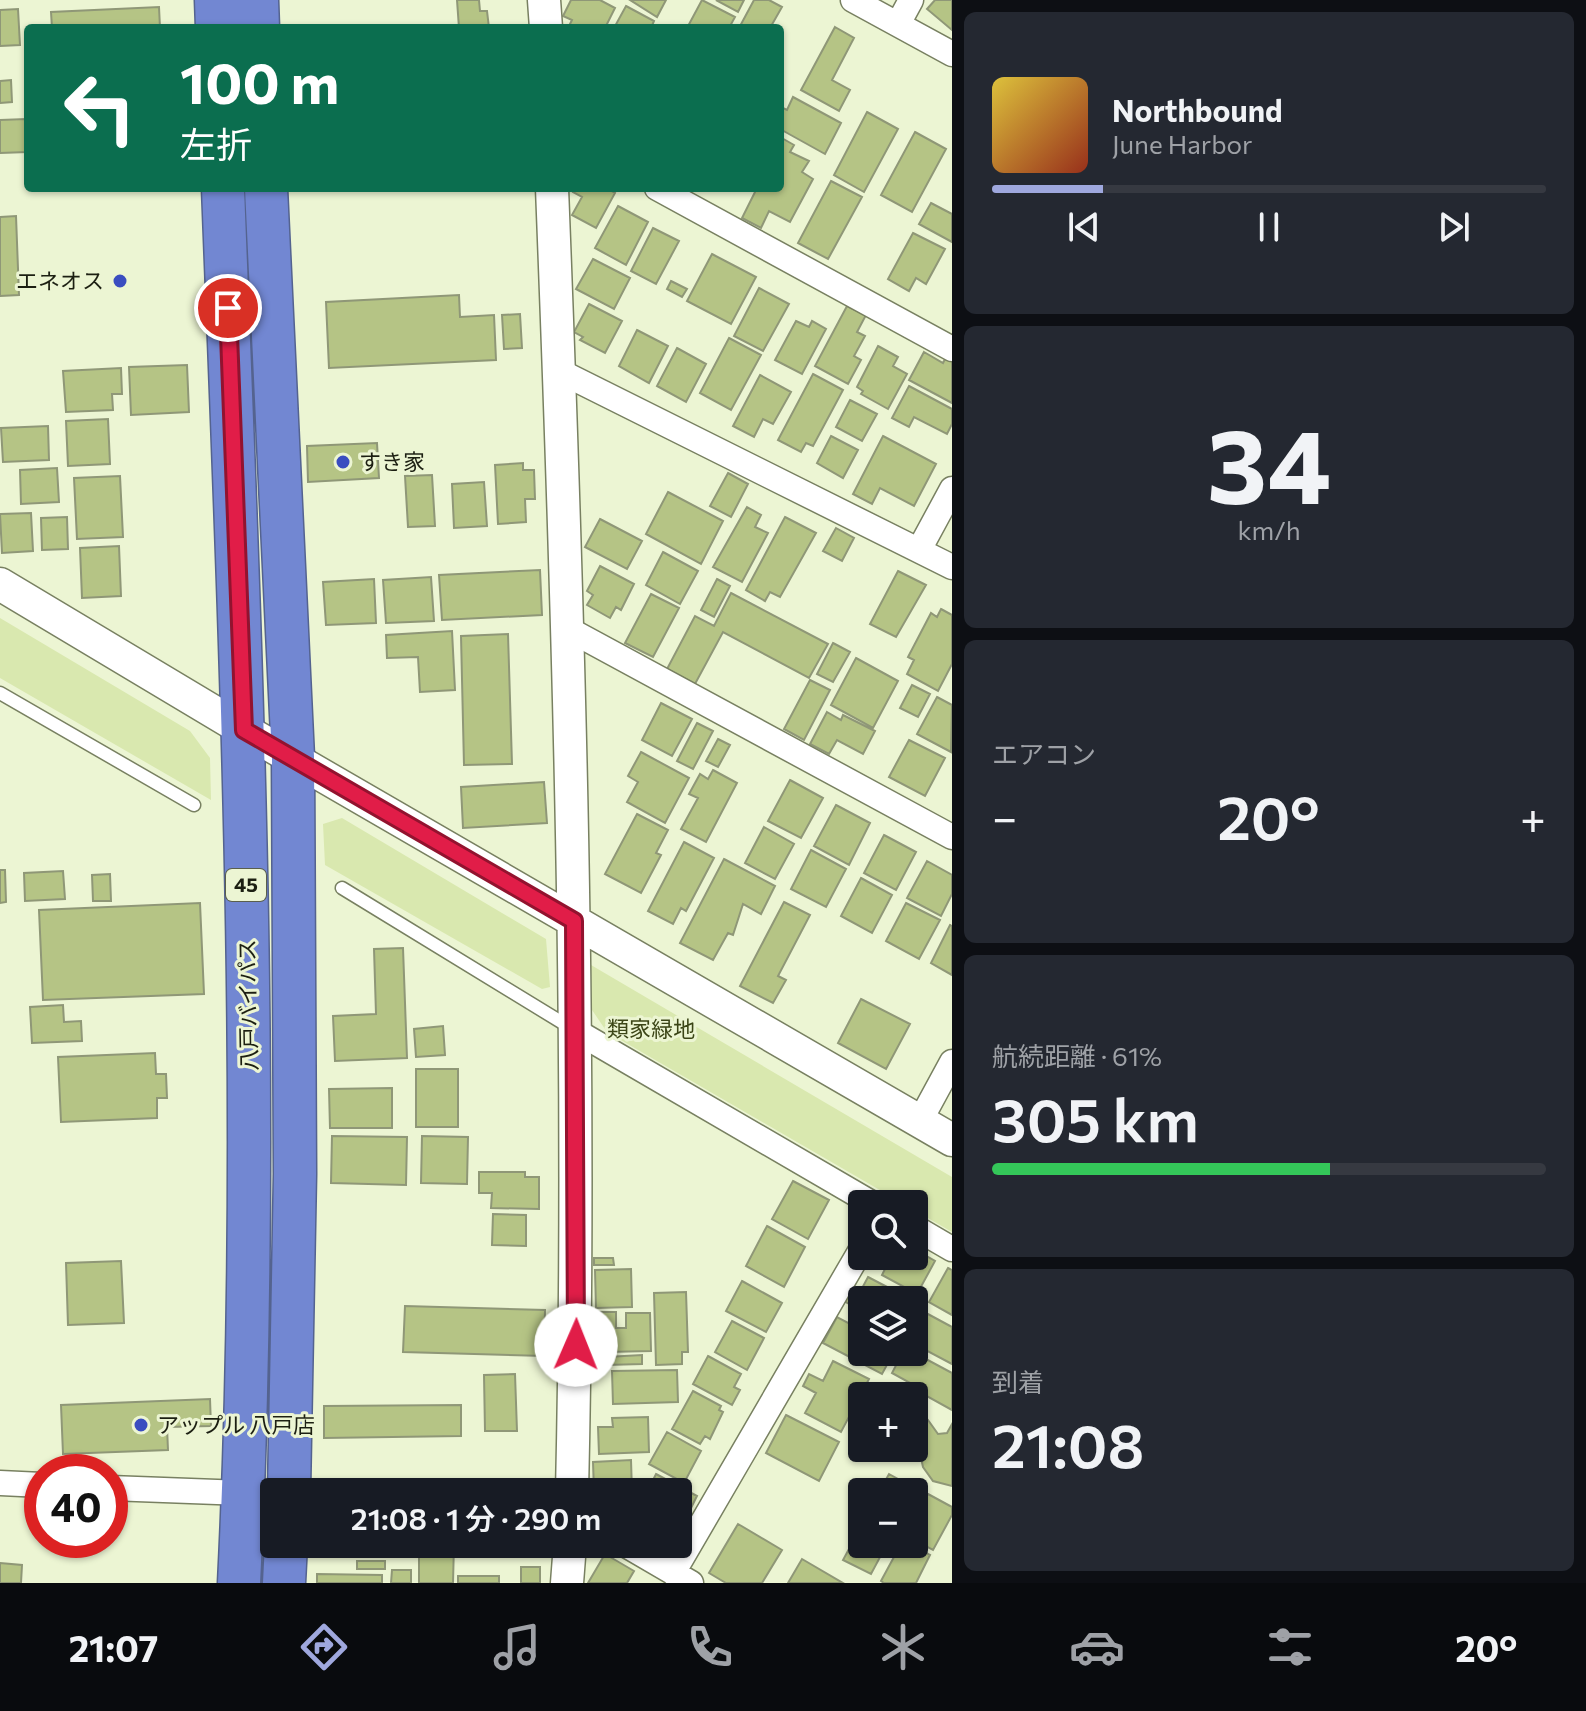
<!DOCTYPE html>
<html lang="ja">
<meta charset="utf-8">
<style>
body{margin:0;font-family:Commissioner,"Noto Sans JP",sans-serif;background:#242831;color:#f1f3f6;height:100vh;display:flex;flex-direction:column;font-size:30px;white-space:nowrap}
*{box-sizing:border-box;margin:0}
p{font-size:26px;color:#9ea1a6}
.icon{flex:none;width:44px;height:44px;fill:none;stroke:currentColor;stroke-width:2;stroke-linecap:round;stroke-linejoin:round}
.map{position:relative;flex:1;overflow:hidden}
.sheet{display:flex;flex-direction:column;gap:12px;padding:12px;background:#0d0f14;width:634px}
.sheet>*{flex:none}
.hud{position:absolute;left:24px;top:24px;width:760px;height:168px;border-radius:8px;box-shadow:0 2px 6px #0004;background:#0b6e4f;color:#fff;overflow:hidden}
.fabs{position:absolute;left:848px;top:1190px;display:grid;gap:16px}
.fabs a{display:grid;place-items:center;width:80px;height:80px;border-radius:8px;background:#171b24;box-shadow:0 2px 6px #0004;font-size:40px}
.speed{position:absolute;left:24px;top:1454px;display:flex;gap:16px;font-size:40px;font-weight:700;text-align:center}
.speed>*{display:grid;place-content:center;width:104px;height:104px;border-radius:50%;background:#171b24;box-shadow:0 2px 6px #0004;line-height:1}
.speed .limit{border:12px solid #d22;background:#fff;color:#111}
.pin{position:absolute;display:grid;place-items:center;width:68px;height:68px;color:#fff;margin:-34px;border:4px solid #fff;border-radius:50%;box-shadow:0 2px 8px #0007}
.me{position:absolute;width:88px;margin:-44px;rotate:1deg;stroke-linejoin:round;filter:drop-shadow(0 0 6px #0008)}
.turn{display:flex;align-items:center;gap:28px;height:168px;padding:0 24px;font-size:36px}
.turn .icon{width:104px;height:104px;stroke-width:2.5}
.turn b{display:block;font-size:56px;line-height:68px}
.big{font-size:60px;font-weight:600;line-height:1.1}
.sheet .card{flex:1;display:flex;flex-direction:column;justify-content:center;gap:12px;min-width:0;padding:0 28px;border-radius:12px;background:#242831}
.sheet .dial{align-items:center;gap:0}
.dial b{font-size:104px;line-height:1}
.song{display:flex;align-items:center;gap:24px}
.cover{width:96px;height:96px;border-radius:12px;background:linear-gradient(135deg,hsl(50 70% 55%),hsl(10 70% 35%))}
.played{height:8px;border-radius:4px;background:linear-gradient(90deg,#9fa8de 20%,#363941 20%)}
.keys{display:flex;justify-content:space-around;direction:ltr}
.heat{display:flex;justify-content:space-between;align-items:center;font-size:44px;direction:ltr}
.charge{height:12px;border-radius:6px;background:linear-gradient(90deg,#34c759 61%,#363941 0)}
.trip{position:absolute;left:260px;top:1478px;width:432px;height:80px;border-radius:8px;background:#171b24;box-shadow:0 2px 6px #0004;font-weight:600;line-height:80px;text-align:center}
.tab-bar{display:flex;height:128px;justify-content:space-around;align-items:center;background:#090b0e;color:#9ea1a6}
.tab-bar .icon{width:56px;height:56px}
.tab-bar .current{color:#9fa8de}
.tab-bar b{font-size:36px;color:#f1f3f6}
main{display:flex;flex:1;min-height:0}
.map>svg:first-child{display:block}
.green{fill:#d9e8af}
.building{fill:#b5c485;stroke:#8f9777;stroke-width:2}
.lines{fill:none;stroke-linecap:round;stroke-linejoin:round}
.lane-casing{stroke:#788061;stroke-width:15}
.street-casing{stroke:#788061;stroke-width:27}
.secondary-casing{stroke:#788061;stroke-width:35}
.highway-casing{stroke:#54638f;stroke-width:45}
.lane{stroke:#fff;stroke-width:12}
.street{stroke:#fff;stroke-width:24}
.secondary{stroke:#fff;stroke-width:32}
.highway{stroke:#7287d2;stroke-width:42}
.route-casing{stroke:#92132f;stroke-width:20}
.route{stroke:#e11d48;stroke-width:14}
.poi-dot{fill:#3a4dc0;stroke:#ecf5d3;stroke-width:3}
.labels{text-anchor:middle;stroke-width:6;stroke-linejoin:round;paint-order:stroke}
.shield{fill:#ecf5d3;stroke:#5a5f4c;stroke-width:2}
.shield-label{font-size:20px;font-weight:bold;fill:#1c1f12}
.poi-label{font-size:22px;fill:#1c1f12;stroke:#ecf5d3;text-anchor:start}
.street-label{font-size:22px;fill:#1c1f12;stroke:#ecf5d3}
.park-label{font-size:22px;fill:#3b4516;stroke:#ecf5d3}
</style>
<main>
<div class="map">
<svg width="952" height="1583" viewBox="0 0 952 1583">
<rect width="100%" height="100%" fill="#ecf5d3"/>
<path class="green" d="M0,618L190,731L210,758L211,800L0,678Z
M342,818L546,939L550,987L542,989L325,865L323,824Z
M591,965L952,1177V1232L914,1210V1204H904L607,1032L592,1010Z"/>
<path class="building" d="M457,0H479L480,11H487L489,28H459Z
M571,0H600L615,8L605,28H568L572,20L563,16Z
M630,0H666L657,17Z
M702,0L735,17L729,28H687Z
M716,0H744L738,12Z
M754,0H769L782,7L770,28H739Z
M935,0H952V30L927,9Z
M626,6L654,21L651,28H614Z
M159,7L160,28H52L51,12Z
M18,9L20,45L0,46V10Z
M835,27L854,38L832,80L850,90L839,111L801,90Z
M11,80L12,102L0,103V81Z
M793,97L841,123L825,154L780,129V109L781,107L787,110Z
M867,112L898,129L864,192L834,175Z
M26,119L27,152L0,153V120Z
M915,132L946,149L912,212L881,195Z
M780,137L794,145L790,152L809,161L802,172L813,179L790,222L769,211L761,228L742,218L757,188H780Z
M831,181L862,197L828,259L798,243Z
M575,188H606L615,193L596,228L572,215L582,197L573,192Z
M931,203L952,214V242L919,224Z
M618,206L648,222L626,265L595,248Z
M16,216L19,295L0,296V217Z
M653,228L679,241L656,284L631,271Z
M913,233L945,249L926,284L916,278L909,291L888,279Z
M712,254L756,277L731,324L687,301Z
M593,259L630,278L614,309L576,289Z
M671,281L687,289L682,297L667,289Z
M759,288L789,304L763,351L734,336Z
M459,295L460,317L494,315L496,360L329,368L326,302Z
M589,304L622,321L605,353L580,340L583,337L574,332Z
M847,306L866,315L857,332L865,336L854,356L861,360L848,384L815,366Z
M520,314L522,348L504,349L502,315Z
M796,321L809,327L812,321L826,329L802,374L775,360Z
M637,330L668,346L649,383L619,366Z
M729,338L761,355L731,410L700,393Z
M878,346L898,357L893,366L907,374L888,409L861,394L863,391L857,387Z
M677,348L706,364L686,402L657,386Z
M924,352L943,363L946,357L952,360V403L909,380Z
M187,365L189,412L131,415L129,367Z
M121,368L122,394H112L113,410L66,412L63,371Z
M813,374L843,390L813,446L806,443L801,452L778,440Z
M760,375L791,392L773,424L763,419L754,437L733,426Z
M909,386L952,409V424L947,434L914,417L909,427L892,418Z
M850,400L877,414L862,441L836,427Z
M108,419L110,464L68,466L66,421Z
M48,426L49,460L3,462L1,428Z
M831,436L858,450L843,478L817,463Z
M883,436L936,464L914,506L880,488L872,504L853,494Z
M377,443L379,478L308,482L307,446Z
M523,463V470H534L535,499H525L526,522L498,524L495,465Z
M57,468L59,502L21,504L20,470Z
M728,473L748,484L731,517L710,506Z
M432,475L435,526L408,527L405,476Z
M120,476L123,537L77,539L74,478Z
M484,482L487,526L454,528L452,484Z
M668,492L723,521L701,564L646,534Z
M747,507L761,515L755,527L768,533L742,582L713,567Z
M31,513L33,551L2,553L0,514Z
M67,517L68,549L42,550L41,518Z
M785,517L816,533L780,597L770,592L765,601L746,590Z
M600,519L642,541L627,569L585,547Z
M836,528L854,538L842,561L823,551Z
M119,546L121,596L82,598L80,548Z
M663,552L698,571L680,604L646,585Z
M600,566L634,584L621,610L616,607L610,618L587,605L593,595L587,591Z
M540,570L542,615L442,620L439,575Z
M898,571L926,585L896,637L870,624Z
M431,577L434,621L386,623L383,580Z
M374,579L376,623L326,625L323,582Z
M717,579L730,586L714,617L701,610Z
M731,593L828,644L809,678L723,632L695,684L667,669L695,616L714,626Z
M651,594L679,608L653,657L625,643Z
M941,609L952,615V664L938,691L907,674L914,660L908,657L931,613L937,617Z
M452,631L455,690L420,692L418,657L387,658L386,635Z
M508,634L512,764L464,765L461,636Z
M833,643L850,652L833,682L817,674Z
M856,658L898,681L873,728L831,705Z
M810,680L830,690L804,740L784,729Z
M912,685L930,694L918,717L900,708Z
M937,697L952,705L951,752L917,734Z
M661,703L692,719L672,756L642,740Z
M827,712L841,720L843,715L875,731L863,754L837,740L829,754L810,744Z
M697,723L713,731L693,769L677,761Z
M718,739L730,745L718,767L706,761Z
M909,740L945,758L925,796L889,777Z
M641,752L689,778L665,823L627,802L638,782L628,776Z
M713,770L737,783L706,842L681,829L698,798L689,794L700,774L708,779Z
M790,780L823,798L801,838L768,821Z
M544,782L547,823L463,828L461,787Z
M836,805L870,823L849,865L814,846Z
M637,814L668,830L656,853L661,855L641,893L605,874Z
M764,827L794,844L775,879L745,863Z
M884,835L916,852L896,890L864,873Z
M684,842L714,858L686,911L681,908L673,924L648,911Z
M811,850L846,869L826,907L791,889Z
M724,859L775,886L761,914L743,904L733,935L728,933L713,960L680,943Z
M927,861L952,875V894L941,916L907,898Z
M0,870H5L6,902L0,903Z
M63,871L65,899L25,901L24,873Z
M110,874L111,901H93L92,875Z
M861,878L892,895L872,933L841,916Z
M784,902L810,915L778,976L786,980L773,1003L740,986Z
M200,903L204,994L43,1000L39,910Z
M906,903L940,920L919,959L886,941Z
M950,925L952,926V975L931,963Z
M403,948L407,1058L335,1061L333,1016L376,1014L374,949Z
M861,999L910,1024L886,1069L838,1043Z
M63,1005L64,1022L81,1021L82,1041L32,1043L30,1007Z
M443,1026L445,1055L416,1057L414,1029Z
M155,1053L156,1074H166L167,1098H157V1118L61,1122L58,1057Z
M416,1069H458V1127H416Z
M392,1088V1128H330L329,1089Z
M332,1136L407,1137L406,1185L331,1183Z
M422,1136L468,1137L467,1184L421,1183Z
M479,1172H525V1177H539V1209L491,1208L492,1193H479Z
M793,1181L829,1200L808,1239L772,1219Z
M493,1214L526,1215V1246L492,1245Z
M767,1226L805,1247L784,1287L746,1266Z
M914,1249L935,1261L917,1294L882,1275L885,1269L869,1261L871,1256H914Z
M594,1258H613L614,1265H594Z
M121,1261L124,1323L68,1325L66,1263Z
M948,1268L952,1270V1315L929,1302Z
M631,1269L632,1307L596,1308L595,1270Z
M868,1277L912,1300H862V1311L844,1301L850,1289L859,1294Z
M742,1281L782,1303L766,1332L726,1311Z
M686,1292L688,1352H682V1364L656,1365L654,1293Z
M405,1306L545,1310L544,1356L403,1352Z
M592,1312H616V1328H626V1313H650L651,1351L606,1352L605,1347H593Z
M926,1313L952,1327V1364L914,1344V1335Z
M855,1315L862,1319V1352H894L882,1374L823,1343L837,1317L850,1324Z
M732,1321L764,1338L747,1370L715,1352Z
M903,1352H913L952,1373V1410L912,1388L914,1385L892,1373Z
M642,1355V1364L606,1365V1357Z
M708,1356L741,1374L734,1387L740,1390L732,1405L693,1384Z
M833,1361L869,1379L841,1432L805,1413L816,1393L803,1386L809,1374L823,1381Z
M677,1370L678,1402L613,1404L612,1371Z
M515,1374L517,1431H485L484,1375Z
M693,1391L721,1406L719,1410L723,1412L710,1439L705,1436L700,1444L672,1429Z
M210,1399L211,1426L167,1427L168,1450L63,1454L61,1405Z
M461,1405V1436L324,1438V1406Z
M786,1415L839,1442L819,1481L766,1453Z
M648,1417L649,1452L599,1454L598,1427H613L612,1418Z
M928,1420L938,1434L947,1433L952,1424V1486L933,1481L923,1467L921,1458L907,1459L906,1448H914L918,1421L922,1424Z
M667,1432L701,1451L684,1483L649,1464Z
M631,1460L632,1492H594L593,1462Z
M656,1474L697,1496L687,1516L678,1511V1492H647Z
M889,1474L916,1489L914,1493L879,1492Z
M928,1494L952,1507V1515L933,1550L914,1540V1520Z
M738,1524L782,1550L762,1583H726L709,1573Z
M862,1525V1544H887L871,1574L843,1560Z
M419,1544H454L453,1583H419Z
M460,1544H507V1552L460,1551Z
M901,1544H909L930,1555L916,1583H884L881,1581Z
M605,1554L634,1571L627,1583H588Z
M802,1559L843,1583H788Z
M357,1561H385V1569H357Z
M0,1563L22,1565L21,1583H0Z
M521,1567H540V1583H521Z
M392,1570H411V1583H391Z
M317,1574L382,1575V1583H317Z
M458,1576H499V1583H458Z"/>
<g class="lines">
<defs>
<path id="lane" d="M0,693L194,805
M342,888L571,1028"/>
<path id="street" d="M853,0L952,54
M898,24L911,0
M657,188L952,349
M559,371L952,567
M919,550L952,489
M568,629L952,837
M574,1030L873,1204
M920,1121L952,1062
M914,1227L952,1249
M0,1483L42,1485
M110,1488L244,1493
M624,1544L691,1583
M673,1573L862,1248"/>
<path id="secondary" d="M544,0L546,28
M552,188C569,623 582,1057 572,1492
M0,584L244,730L952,1140
M567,1583L570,1544"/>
<path id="highway" d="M216,0L217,28
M257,0L258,28
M223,188C241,653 262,1118 239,1583
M266,188L293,757L295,1174L289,1492
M284,1583L286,1544"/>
</defs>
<use href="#lane" class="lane-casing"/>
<use href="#street" class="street-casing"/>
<use href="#secondary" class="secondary-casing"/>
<use href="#highway" class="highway-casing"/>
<use href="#lane" class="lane"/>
<use href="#street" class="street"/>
<use href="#secondary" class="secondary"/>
<use href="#highway" class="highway"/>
</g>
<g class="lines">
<defs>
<path id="route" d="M228,308L244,730L574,921L576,1345"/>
</defs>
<use href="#route" class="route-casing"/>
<use href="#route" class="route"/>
</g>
<g class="poi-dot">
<circle cx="120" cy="281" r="8"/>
<circle cx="343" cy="462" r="8"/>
<circle cx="141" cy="1425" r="8"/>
</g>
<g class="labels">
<rect class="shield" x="226" y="869" width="40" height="32" rx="6"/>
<g class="shield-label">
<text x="246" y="892">45</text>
</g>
<g class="poi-label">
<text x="104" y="289" text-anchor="end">エネオス</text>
<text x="359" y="470">すき家</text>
<text x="157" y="1433">アップル 八戸店</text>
</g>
<g class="street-label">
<text transform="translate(248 1005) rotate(-91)" y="8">八戸バイパス</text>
</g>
<g class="park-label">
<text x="651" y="1037">類家緑地</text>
</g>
</g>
</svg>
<div class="fabs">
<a><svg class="icon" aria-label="search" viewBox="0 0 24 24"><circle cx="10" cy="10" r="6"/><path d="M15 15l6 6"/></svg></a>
<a><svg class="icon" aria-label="layers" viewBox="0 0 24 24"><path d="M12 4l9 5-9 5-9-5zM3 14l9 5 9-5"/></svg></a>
<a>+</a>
<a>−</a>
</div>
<div class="speed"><div class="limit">40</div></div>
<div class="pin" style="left:228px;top:308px;background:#d93025"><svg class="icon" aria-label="arrive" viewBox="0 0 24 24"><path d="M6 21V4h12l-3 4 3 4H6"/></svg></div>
<svg class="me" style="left:576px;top:1345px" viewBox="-20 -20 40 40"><circle r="19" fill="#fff"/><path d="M0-13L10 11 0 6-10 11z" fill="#e11d48"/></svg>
<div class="trip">21:08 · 1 分 · 290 m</div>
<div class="hud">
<div class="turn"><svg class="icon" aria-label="left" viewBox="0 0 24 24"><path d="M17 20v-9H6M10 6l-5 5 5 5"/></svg><div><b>100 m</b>左折</div></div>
</div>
</div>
<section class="sheet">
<div class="card">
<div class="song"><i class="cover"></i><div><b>Northbound</b><p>June Harbor</p></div></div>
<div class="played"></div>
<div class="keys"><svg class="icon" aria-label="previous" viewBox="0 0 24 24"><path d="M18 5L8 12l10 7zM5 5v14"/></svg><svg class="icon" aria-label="pause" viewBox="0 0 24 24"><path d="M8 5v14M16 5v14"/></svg><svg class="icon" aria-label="next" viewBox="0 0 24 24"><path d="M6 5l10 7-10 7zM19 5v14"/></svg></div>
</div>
<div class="card dial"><b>34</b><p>km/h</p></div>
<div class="card"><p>エアコン</p>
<div class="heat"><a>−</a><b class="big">20°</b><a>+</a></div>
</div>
<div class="card"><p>航続距離 · 61%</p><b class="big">305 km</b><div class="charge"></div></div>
<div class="card"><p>到着</p><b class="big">21:08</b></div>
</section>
</main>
<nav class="tab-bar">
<b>21:07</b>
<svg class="icon current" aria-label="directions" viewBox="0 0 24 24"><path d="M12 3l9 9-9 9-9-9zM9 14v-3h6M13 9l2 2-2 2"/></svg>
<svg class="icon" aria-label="music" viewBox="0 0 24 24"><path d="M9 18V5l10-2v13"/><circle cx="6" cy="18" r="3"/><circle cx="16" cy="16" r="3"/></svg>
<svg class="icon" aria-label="phone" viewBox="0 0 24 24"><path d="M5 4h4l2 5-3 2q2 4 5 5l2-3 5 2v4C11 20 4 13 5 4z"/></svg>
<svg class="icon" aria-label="climate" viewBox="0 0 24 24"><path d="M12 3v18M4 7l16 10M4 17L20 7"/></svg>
<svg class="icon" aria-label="car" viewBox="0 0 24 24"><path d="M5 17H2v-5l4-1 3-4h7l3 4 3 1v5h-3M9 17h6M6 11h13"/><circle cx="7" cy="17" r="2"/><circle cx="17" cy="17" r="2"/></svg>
<svg class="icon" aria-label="filters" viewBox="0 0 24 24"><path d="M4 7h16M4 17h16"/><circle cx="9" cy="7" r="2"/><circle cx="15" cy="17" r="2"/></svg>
<b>20°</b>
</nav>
